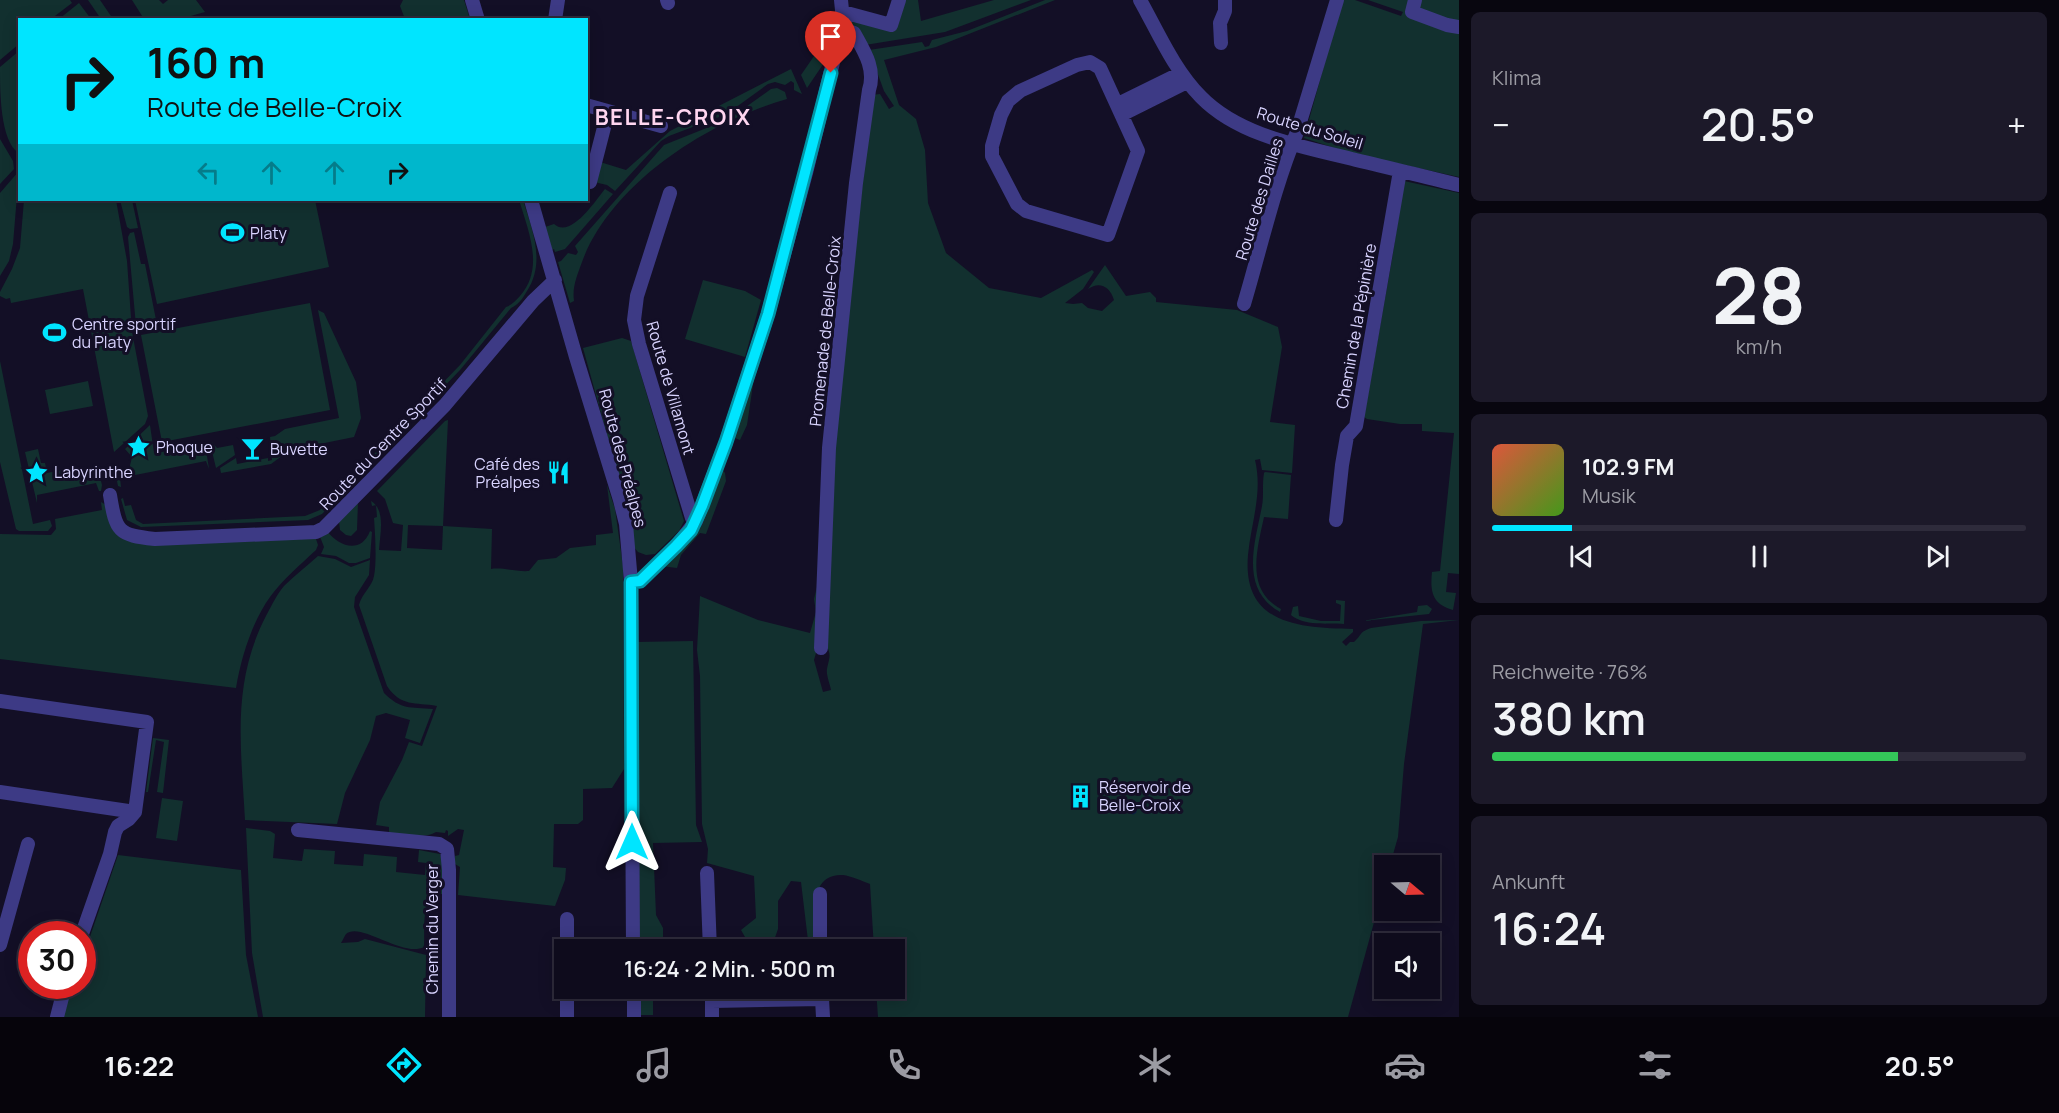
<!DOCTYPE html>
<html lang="de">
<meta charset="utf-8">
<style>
body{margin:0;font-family:Manrope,sans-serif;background:#1c1929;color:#f1f3f6;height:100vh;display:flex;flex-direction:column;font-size:22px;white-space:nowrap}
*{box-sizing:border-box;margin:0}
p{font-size:20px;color:#9b9ba3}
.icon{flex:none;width:33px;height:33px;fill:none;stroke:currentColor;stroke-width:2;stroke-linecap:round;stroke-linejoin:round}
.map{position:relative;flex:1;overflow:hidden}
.sheet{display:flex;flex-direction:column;gap:12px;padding:12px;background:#08060f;width:600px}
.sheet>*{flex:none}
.hud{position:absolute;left:18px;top:18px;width:570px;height:183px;border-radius:0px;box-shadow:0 3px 15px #0003,0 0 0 2px #2e2b3b;background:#00e5ff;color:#111;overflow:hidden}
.needle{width:39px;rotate:109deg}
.fabs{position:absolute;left:1374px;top:855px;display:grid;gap:12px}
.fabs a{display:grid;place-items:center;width:66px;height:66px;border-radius:0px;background:#0e0b1c;box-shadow:0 3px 15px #0003,0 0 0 2px #2e2b3b;font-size:30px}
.speed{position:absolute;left:18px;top:921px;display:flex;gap:12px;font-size:30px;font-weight:700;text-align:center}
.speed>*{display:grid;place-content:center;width:78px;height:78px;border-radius:50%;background:#0e0b1c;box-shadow:0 3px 15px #0003,0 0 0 2px #2e2b3b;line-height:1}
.speed .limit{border:9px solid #d22;background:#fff;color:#111}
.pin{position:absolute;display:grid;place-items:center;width:51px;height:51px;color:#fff;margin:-62px -26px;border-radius:50% 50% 50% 0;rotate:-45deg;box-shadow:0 0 6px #0007}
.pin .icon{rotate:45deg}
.me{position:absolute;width:66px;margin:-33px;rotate:0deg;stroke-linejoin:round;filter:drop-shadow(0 0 4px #0008)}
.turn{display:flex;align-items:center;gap:21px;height:126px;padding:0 30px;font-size:27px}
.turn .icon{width:78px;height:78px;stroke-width:2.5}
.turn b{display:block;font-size:42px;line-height:51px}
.lanes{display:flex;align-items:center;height:57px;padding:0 30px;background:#0003;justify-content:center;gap:30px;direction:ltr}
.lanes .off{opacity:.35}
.big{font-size:45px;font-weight:600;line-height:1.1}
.sheet .card{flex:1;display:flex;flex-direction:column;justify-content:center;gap:9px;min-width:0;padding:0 21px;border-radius:9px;background:#1c1929}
.sheet .dial{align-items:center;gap:0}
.dial b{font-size:78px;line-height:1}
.song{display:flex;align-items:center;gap:18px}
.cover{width:72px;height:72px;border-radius:9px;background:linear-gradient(135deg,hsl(10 70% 55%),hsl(100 70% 35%))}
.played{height:6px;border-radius:3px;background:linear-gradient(90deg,#00e5ff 15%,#2e2b3b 15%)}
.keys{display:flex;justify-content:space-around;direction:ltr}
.heat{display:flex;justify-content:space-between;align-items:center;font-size:33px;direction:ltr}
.charge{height:9px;border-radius:4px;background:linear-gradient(90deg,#34c759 76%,#2e2b3b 0)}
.trip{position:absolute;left:554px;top:939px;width:351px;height:60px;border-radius:0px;background:#0e0b1c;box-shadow:0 3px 15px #0003,0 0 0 2px #2e2b3b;font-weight:600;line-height:60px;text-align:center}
.dock{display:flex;height:96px;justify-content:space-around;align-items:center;background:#06040b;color:#9b9ba3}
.dock .icon{width:42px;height:42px}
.dock .active{color:#00e5ff}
.dock b{font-size:27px;color:#f1f3f6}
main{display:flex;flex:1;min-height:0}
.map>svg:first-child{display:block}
.green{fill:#12302f;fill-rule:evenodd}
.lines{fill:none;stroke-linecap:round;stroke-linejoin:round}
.stream{stroke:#0a1f44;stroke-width:3}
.minor{stroke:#3d3a85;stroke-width:14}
.route-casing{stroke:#0095a6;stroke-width:15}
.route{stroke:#00e5ff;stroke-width:10}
.labels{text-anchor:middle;stroke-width:6;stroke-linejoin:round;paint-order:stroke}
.street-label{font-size:16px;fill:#d9d4ff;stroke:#130f26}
.poi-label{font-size:16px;fill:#d9d4ff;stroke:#130f26;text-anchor:start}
.district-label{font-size:22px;font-weight:bold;letter-spacing:1.5px;fill:#ffd6f0;stroke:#130f26}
</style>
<main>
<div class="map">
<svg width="1459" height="1017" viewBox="0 0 1459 1017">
<rect width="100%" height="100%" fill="#130f26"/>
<path class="green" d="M0,0H70L72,3L51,19L20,20L19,44L0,60Z
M88,0H100L113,19H101Z
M132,0H159L163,4L168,0H196L205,12L180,19H144Z
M403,0H464L470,19H405L400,6Z
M903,0H918L921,21L994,0H1031L945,32L865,45L848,23L849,16L894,29Z
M1045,0H1055L936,47L884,60L899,105L916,119L925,150L928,203L946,253L989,288L1041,298L1092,270L1094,272L1083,289L1065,303L1073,304L1082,303L1088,308L1102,311L1114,300C1110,286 1099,281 1088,289L1105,265L1126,296L1150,292L1156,298V302L1237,310L1278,327L1282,347L1270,422L1295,425L1292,473L1262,470L1260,459L1255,460C1263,493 1251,523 1248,555C1242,625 1300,628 1353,629V632L1342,642L1346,646L1350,642H1354C1362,635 1359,632 1371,628L1421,621L1459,620L1423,624L1404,764L1398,837L1390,865L1384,866V886L1348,1017H878L876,989L894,988V950L874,949L870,884C862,881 851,876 843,875C805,873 815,926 816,949H809L801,882L791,881L778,901V929L771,949H761L760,939L745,937L741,930L756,918L754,876L707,863L708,849L702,824L700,676L697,650L700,596L758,620L810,633L816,612L814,599L819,579L818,646L814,660L823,692L831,690C830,684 826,675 827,669C829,658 832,656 826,644L829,497L872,95L880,94L889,109L894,106L884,91L869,50L922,42L925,47L929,46L932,40L967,31Z
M1342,0H1355L1401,16L1403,12L1368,0H1459V177L1350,153L1304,138Z
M79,3L91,19H59Z
M834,27L830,54L807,88L801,75Z
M19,51V153C0,142 0,91 0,67Z
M791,69L802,94L794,90V83L791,81L785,85L775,82L768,84L728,113L724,108L719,110V117L669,136L661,141L615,191L607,185L594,182L600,162L626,170L670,131Z
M777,88L785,92L787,99C709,121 611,183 582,262C577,276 572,287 574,301L570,303L558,262L561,261L568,253L576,255L578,252L575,246L664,145L729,119L771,89Z
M0,139L13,161L14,169L0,184Z
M19,171L13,244L9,261L0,276V193Z
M1404,181L1459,193V574L1448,573L1446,592L1456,593L1453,610C1432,604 1430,592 1432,572L1440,571L1454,433L1422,431V424H1400L1367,419L1364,417L1392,259Z
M605,189L613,194L565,249L555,252L554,249L552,250L545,227L554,224C571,239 595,201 605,189Z
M24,200H116L127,261L132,332L148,416L145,424L114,452L83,289L11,303L10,298L6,299L0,296V292L12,269L20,248Z
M120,200H132L138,228L130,229L127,227Z
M135,200H315L329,267L157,304Z
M519,200H523C532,229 546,262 527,291C523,298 519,304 511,308L460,370L322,514L308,520L141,527L127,520L121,499L123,498L125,506L131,505L136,520L143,524L305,516L320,510L460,365L506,307C512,305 515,301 520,296C545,268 528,230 519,200Z
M134,232L141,264H145L157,325L153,326L152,322L141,324L139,329L136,326L128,237L130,233Z
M703,280L745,291L761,300L745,357L685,339Z
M310,303L330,410L162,442L141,335Z
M318,310L324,313L356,382L361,418L354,437L290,450L271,464L221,473L220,468L236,458L237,464L268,458V461L272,460L270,437L275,436L285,429L339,418Z
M622,338L631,341L684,521L679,531L655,554L646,555L638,552L633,546L629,515L583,348Z
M0,361L33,524L50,520L52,526L48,531H19L16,529L0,462Z
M754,378L747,425L740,440L732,437Z
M88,381L93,406L50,414L45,390Z
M448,420L443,526L492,529L491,569C502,567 516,572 529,571L538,560L556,558L570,548L596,545V535L613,533L607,485L615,509L623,566L624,769L612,788L583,789V820L578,824H554L553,867L566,868L565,880L555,906L458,895L460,867L455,864V856L459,855L464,830L458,829L448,836V831L446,830L445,833L436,832C425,839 403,834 389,836V827L376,825L380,802L402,760L409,742L422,746L437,706C415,702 401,707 387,686L359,605C362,593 372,587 374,576C377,562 375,532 374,518L377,517L376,505L372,506L371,501C386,510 380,534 379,550L401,551L403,525L393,523L385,499L377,491L445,421ZM408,525L443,526L442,550L407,548Z
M150,425L154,453L176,450L179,453L202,448L203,444L205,443L209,469L206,461L120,478L121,487L118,486L115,471L129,470L132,457L125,449Z
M212,442L217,448L233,445L235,455L216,468L210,443Z
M38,449L41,463H45L47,473L68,469L98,470L102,485L101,491H99L96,483L37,495V503L25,452Z
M722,469L725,473L726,481L706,534L700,533L681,555L677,568L661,566Z
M1265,472L1291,475L1288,519L1264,517C1257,550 1245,590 1281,609L1280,612C1239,589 1255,543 1262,506C1264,495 1262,484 1264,473Z
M101,502L106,505C115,526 117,539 142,544L302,539L315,536L318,545L316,550C300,565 283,579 270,597C252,622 241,658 236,688L0,659V534L51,535L56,529L55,519L102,510Z
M358,502L357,530L351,536L346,535L340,530L339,521Z
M327,531C338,546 361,555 370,531L372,532L370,558L356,563H349L336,556L321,554L324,547L319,534Z
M318,556L335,559L351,567L370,560L369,575L355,597L354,607L384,693C401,710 410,707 433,709L420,743L405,738L410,720L386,713L376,716L370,740L345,793L337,824L245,820C241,746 231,682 267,614C272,605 277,594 284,586C294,576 307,566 318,556Z
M1336,600L1345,601L1344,624C1327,623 1304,626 1291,615L1293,607L1298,606L1299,616L1321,621H1340L1341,605L1336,603Z
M1427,605L1432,609L1429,614L1362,621L1417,612L1418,606Z
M693,641L696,825L702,842L653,843L656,915L663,928V949H639L636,642Z
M153,738L169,740L163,793L157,792L164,742L156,740L148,792H146Z
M162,798L183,801L177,841L156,838Z
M246,828L270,831L275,834L273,858L302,861L304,849L335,851L334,864L363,866L364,854L397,857L396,872L425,875L426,863L418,862L419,850L440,854L442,859V894H434C421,907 425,930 424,947C403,958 360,921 346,934C345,935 342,942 341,943L358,942L365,939L426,955L425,1017H263L252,953Z
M118,855L241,870L246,955L258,1017H62L73,986H82L83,957Z
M639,989H653V1015H639Z"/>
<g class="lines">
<path class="stream" d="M1129,805L1135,806V812L1133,813L1129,811L1130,806H1133L1135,809L1133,812L1131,811L1130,808H1134L1132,811V809"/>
<path class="minor" d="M472,0L478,20
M667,0L668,3
M1140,0C1158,32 1174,70 1201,97C1240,137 1305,147 1356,160C1391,168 1425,177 1459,185
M1415,0L1412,12L1447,25L1459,27
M843,12L891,25L899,0
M555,20L558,0
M1221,43L1220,23L1225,11V0
M1090,62L1100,68L1138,151L1108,235L1026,211L1017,204L992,156V146L1001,115L1008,101L1020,91L1077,65Z
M1118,104L1181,73
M586,105L661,126
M1123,114L1187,82
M590,182L608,112
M670,193L637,296L634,320L639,344L692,518L696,521
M531,200L576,357L620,500L626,524L631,582L633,950
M1244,304C1261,247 1274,187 1297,132L1337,0
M110,495C116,532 118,535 155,539L316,532L324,528L445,405L533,301L555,280
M1336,520L1342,465L1347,436L1356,426L1400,171
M631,582L640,581L676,546L696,521L726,442L768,314L806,173L836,50L844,30L841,0
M821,648L829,448L856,183L869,90C876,69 864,51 854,33L844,30
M0,701L147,722L135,812L129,819L118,826L115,832L110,854L82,934
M0,792L135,812
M298,830L439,844L447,849L449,870V1017
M707,873L710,950
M820,894V950
M567,919V950
M0,945L28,844
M567,988V1017
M634,988V1017
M57,1017L65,986
M712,1017V1001L822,999L823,1017"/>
</g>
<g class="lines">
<defs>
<path id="route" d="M632,842L631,582L640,581L676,546L691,530L702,506L726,442L768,314L831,73"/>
</defs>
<use href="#route" class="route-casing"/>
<use href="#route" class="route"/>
</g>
<defs>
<symbol id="stadium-bare" viewBox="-9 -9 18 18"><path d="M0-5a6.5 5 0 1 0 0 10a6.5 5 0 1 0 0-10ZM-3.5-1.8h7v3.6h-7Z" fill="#00e5ff" stroke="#130f26" stroke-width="2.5" paint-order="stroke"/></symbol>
<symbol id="sight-bare" viewBox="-9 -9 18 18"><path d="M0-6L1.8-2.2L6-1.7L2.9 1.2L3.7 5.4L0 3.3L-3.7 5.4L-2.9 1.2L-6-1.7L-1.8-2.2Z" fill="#00e5ff" stroke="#130f26" stroke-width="2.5" paint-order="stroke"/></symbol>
<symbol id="bar-bare" viewBox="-9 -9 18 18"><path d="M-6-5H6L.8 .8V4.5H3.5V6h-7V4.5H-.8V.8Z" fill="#00e5ff" stroke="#130f26" stroke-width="2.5" paint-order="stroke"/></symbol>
<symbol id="restaurant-bare" viewBox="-9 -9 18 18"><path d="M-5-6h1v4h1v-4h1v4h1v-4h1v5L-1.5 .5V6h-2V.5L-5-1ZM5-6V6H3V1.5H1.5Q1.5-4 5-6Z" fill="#00e5ff" stroke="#130f26" stroke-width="2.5" paint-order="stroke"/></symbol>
<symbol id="building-bare" viewBox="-9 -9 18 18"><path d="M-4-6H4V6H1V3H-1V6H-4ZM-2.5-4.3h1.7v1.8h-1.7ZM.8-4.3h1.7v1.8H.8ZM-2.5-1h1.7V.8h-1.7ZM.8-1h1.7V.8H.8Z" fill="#00e5ff" stroke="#130f26" stroke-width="2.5" paint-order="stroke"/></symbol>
</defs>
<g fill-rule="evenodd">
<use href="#stadium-bare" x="216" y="216" width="33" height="33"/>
<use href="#stadium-bare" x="38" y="316" width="33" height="33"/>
<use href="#sight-bare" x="122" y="430" width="33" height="33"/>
<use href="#bar-bare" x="236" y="432" width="33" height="33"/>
<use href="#sight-bare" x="20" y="456" width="33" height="33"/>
<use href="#restaurant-bare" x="542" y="456" width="33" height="33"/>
<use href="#building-bare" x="1064" y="780" width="33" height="33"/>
</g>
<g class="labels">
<g class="street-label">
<text transform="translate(1310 128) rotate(17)" y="6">Route du Soleil</text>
<text transform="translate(1259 199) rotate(-73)" y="6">Route des Dailles</text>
<text transform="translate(1356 326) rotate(-80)" y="6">Chemin de la Pépinière</text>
<text transform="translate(825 331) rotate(-84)" y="6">Promenade de Belle-Croix</text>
<text transform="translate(671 388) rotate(74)" y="6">Route de Villamont</text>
<text transform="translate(383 444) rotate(-46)" y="6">Route du Centre Sportif</text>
<text transform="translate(623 458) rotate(75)" y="6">Route des Préalpes</text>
<text transform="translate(432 929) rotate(-90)" y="6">Chemin du Verger</text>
</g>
<g class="poi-label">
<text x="250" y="239">Platy</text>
<text x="72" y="330">Centre sportif<tspan x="72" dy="18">du Platy</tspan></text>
<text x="156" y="453">Phoque</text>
<text x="270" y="455">Buvette</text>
<text x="540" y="470" text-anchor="end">Café des<tspan x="540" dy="18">Préalpes</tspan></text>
<text x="54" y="478">Labyrinthe</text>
<text x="1099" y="793">Réservoir de<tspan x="1099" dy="18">Belle-Croix</tspan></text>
</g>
<g class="district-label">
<text x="673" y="125">BELLE-CROIX</text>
</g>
</g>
</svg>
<div class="fabs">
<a><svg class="needle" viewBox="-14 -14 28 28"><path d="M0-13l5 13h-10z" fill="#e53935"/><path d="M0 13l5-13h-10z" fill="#9b9ba3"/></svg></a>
<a><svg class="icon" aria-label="sound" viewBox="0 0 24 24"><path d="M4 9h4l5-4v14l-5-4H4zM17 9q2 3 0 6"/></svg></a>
</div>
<div class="speed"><div class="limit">30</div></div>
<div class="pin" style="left:831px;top:73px;background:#d93025"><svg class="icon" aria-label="arrive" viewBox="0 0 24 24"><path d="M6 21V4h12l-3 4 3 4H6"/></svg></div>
<svg class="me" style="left:632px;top:842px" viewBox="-20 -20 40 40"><path d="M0-17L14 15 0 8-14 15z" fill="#00e5ff" stroke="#fff" stroke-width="4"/></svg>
<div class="trip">16:24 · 2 Min. · 500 m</div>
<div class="hud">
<div class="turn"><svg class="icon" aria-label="right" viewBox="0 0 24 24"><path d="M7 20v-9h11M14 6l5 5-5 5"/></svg><div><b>160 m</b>Route de Belle-Croix</div></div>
<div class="lanes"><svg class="icon off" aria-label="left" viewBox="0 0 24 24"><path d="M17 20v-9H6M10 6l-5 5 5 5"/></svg><svg class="icon off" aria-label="ahead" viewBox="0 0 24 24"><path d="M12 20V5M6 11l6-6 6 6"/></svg><svg class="icon off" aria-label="ahead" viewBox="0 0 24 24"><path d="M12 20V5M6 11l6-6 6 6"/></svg><svg class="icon" aria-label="right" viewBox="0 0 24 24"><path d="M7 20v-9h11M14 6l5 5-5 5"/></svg></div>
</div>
</div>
<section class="sheet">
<div class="card"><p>Klima</p>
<div class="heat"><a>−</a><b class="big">20.5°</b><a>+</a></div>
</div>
<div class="card dial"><b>28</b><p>km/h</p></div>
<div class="card">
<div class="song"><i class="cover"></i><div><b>102.9 FM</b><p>Musik</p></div></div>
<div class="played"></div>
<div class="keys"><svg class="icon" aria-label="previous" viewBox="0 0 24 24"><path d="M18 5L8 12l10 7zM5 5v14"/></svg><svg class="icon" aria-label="pause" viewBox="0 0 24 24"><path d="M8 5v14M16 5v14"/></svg><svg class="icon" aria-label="next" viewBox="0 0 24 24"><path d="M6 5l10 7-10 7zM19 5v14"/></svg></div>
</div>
<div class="card"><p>Reichweite · 76%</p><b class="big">380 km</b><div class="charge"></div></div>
<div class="card"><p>Ankunft</p><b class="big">16:24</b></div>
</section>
</main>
<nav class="dock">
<b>16:22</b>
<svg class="icon active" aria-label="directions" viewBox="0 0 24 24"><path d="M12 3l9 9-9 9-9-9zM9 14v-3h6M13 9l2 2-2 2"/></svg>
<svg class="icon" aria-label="music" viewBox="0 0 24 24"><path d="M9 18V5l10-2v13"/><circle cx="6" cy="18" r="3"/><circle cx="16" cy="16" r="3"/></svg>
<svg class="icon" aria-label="phone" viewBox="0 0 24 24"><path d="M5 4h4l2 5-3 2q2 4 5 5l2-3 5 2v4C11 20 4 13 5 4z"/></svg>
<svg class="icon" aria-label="climate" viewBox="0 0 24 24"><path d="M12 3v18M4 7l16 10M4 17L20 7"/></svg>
<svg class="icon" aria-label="car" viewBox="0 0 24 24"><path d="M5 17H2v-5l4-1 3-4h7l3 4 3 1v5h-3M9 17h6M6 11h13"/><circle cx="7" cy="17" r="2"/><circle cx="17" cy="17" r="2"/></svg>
<svg class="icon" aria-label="filters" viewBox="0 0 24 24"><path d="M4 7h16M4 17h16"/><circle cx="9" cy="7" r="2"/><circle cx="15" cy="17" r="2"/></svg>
<b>20.5°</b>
</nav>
